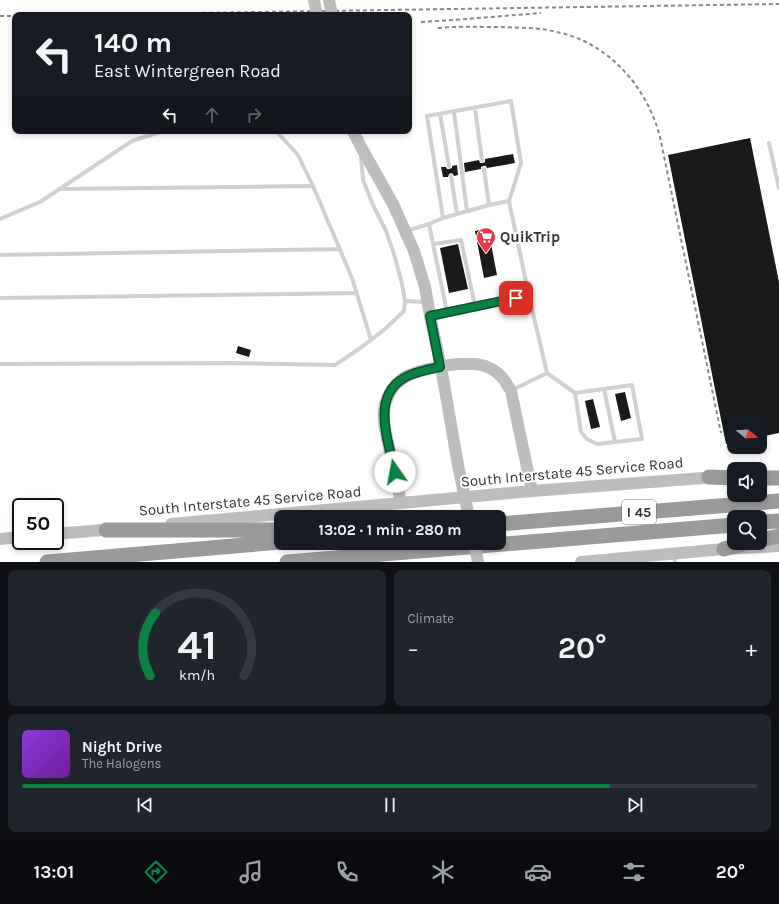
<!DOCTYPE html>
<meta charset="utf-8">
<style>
body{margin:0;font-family:Karla,sans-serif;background:#20242c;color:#f1f3f6;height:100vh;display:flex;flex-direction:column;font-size:15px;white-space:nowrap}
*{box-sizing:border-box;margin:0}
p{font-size:13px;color:#9ea1a6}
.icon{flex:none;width:22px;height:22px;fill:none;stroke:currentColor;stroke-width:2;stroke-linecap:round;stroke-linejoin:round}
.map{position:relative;height:562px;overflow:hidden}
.details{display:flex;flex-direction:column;gap:8px;padding:8px;background:#0d0f14;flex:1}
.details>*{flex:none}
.banner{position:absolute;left:12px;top:12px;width:400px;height:122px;border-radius:8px;box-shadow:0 2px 6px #0003;background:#171b24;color:#f1f3f6;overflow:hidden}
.needle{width:26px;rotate:108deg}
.controls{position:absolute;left:727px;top:414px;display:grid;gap:8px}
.controls a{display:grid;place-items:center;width:40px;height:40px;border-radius:8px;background:#171b24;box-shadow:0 2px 6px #0003;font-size:20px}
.speed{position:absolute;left:12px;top:498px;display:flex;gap:8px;font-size:20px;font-weight:700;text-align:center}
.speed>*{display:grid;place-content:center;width:52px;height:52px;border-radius:50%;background:#171b24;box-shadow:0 2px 6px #0003;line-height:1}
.speed .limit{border:2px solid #111;border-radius:6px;background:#fff;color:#111}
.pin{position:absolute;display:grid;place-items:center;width:34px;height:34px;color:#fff;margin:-17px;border-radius:8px;box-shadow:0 2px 6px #0006}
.me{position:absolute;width:44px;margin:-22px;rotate:348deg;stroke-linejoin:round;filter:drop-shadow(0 0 3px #0008)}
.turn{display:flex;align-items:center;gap:14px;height:84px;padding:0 16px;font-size:18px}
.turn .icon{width:52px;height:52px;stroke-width:2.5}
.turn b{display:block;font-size:28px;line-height:34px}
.lanes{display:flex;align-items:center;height:38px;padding:0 16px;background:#0003;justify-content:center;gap:20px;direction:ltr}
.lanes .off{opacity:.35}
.big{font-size:30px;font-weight:700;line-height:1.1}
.details .card{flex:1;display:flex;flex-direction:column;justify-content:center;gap:6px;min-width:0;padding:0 14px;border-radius:8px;background:#20242c}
.details .dial{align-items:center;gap:0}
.dial svg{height:104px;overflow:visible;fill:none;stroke:#363941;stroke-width:7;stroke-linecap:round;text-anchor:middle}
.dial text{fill:#f1f3f6;stroke:none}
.song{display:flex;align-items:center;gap:12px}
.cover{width:48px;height:48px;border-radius:6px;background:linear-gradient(135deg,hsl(270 70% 55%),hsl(280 70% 35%))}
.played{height:4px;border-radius:2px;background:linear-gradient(90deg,#0b8043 80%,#363941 80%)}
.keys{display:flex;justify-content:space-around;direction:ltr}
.heat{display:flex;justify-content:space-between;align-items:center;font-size:22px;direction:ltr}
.details .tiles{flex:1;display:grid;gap:8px;grid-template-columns:1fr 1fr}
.card:last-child{grid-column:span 2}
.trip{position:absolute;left:274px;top:510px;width:232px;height:40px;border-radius:8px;background:#171b24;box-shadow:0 2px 6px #0003;font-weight:700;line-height:40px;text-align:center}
.menu{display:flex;height:64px;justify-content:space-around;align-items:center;background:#090b0e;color:#9ea1a6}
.menu .icon{width:28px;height:28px}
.menu .on{color:#0b8043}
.menu b{font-size:18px;color:#f1f3f6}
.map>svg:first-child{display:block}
.building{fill:#1a1a1a}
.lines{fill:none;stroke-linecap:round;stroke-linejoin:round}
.service{stroke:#d0d0d0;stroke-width:4}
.secondary{stroke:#bdbdbd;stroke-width:12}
.motorway{stroke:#9a9a9a;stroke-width:15}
.rail{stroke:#888;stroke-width:2;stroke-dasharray:4 3;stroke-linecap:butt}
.secondary-bridge{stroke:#bdbdbd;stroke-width:12}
.route-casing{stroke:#07532c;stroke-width:10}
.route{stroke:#0b8043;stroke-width:7}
.labels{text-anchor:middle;stroke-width:4;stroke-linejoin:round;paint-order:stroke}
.shield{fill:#fff;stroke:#707070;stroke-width:1}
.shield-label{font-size:14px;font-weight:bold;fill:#333}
.poi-label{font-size:15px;font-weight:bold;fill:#333;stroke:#fff;text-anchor:start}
.street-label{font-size:15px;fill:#333;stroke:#fff}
</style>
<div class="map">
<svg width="779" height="562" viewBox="0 0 779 562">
<rect width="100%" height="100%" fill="#fff"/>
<path class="building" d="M750,138L779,282V433L760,437V421H734V442L726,444L668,155Z
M513,154L515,163L487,168L486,166H483L481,167V169L465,172L464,163L479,160L480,163H483L485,162V159Z
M457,165L458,175L454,176L453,174L451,173L449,174L448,177H443L441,167H446L447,169H449L452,168V166Z
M488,228L497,275L484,278L475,231Z
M458,244L468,289L449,293L440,248Z
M238,346L251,350L249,357L236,353Z
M625,392L631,418L621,421L615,394Z
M593,399L600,427L591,429L585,401Z"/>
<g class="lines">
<path class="service" d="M475,108L482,160
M454,112L467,211
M440,114L449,166
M276,131L298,155L313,186L352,278L371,340
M769,143L779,188
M484,169L489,205
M451,176L457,214
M59,189L313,186
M443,218L489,205L509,201
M0,219L40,202L132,141L163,131
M429,224L447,312
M406,231L429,224L443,218L427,116L511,101L521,163L509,201L529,296L547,373L512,390
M433,244L461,240L475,306
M0,255L340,249
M0,298L357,293
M405,301L425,302
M432,316L529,296
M0,364L233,363L335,365L359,349L385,329L404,311L405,301L402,284L394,254L386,231L373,205L363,180L361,156
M547,373L575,393L632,385L642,439L597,444L587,439L581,432L575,393
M604,389L615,442
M674,554L675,562"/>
<path class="secondary" d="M353,131L361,147L393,204L414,251L425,287L430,316L441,367L458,465
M401,503C398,486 394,469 390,452C387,437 381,419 385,404C388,394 394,385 402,379C418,368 467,360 485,366C499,371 504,379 511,391L532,491
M171,524L532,491L717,477
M55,534L115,529
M0,539L21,537
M581,562L724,549L779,546"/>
<path class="motorway" d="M709,477L734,478
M760,478H779
M760,522L779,521
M499,524L779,501
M106,530H281
M760,540L779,536
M724,549L747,543
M47,562L281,542
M287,562L734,525"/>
<path class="rail" d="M62,15L779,4
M0,16H15
M421,22L453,20L541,13
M438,28C458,26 478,27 499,27C518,28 538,27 557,32C609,43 647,87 660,137L721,433"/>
<path class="secondary-bridge" d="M314,0L317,15
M329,0L332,15
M458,465L469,517
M474,543L478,562"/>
</g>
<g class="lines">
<defs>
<path id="route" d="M395,472C388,439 369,392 410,375C420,371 431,369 440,367L430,316L516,298"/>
</defs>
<use href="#route" class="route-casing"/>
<use href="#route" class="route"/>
</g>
<defs>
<symbol id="supermarket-pin" viewBox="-11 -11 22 30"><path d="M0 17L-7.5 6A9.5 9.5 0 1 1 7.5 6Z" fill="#e63946" stroke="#fff"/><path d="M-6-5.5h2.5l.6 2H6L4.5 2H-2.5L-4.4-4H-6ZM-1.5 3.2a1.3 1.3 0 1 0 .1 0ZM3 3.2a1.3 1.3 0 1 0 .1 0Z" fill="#fff"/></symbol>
</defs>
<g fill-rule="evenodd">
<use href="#supermarket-pin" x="475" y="226" width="22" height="30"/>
</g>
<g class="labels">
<rect class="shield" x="622" y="500" width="34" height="24" rx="3"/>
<g class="shield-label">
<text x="639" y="517">I 45</text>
</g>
<g class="poi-label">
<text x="500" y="242">QuikTrip</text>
</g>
<g class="street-label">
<text transform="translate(572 472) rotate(-5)" y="5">South Interstate 45 Service Road</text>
<text transform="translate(250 501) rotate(-5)" y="5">South Interstate 45 Service Road</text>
</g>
</g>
</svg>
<div class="controls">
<a><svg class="needle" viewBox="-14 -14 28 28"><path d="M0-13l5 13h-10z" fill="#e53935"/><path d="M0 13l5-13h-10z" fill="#9ea1a6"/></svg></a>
<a><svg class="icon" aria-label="sound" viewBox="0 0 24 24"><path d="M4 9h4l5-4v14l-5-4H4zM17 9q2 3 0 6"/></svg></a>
<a><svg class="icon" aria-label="search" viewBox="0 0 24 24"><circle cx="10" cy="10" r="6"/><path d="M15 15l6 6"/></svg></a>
</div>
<div class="speed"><div class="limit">50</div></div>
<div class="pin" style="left:516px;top:298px;background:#d93025"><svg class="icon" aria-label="arrive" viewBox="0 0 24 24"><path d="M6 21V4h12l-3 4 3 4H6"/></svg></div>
<svg class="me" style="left:395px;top:472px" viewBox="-20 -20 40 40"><circle r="19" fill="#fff"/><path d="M0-13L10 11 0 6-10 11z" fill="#0b8043"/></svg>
<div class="trip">13:02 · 1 min · 280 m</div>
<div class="banner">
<div class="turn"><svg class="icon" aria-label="left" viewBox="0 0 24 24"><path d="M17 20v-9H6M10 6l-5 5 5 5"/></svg><div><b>140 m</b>East Wintergreen Road</div></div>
<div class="lanes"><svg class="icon" aria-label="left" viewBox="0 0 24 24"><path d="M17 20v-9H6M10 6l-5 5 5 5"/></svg><svg class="icon off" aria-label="ahead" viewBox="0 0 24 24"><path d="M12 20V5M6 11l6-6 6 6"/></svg><svg class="icon off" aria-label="right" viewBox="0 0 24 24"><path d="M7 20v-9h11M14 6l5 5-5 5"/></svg></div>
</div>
</div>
<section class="details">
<div class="tiles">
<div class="card dial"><svg viewBox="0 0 100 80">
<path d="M14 69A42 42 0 1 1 86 69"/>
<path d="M14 69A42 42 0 0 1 18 21" stroke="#0b8043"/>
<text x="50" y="56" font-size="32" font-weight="700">41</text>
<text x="50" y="72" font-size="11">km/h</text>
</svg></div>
<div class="card"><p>Climate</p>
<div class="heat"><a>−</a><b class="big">20°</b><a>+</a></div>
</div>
<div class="card">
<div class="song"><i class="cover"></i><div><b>Night Drive</b><p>The Halogens</p></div></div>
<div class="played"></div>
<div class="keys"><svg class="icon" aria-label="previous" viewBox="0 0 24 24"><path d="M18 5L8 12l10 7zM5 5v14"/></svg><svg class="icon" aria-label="pause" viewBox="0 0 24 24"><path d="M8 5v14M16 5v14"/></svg><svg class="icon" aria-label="next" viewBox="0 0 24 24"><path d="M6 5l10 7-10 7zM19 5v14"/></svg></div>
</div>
</div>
</section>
<nav class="menu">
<b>13:01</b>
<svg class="icon on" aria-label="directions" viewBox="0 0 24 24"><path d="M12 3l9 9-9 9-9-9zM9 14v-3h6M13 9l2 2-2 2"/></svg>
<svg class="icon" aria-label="music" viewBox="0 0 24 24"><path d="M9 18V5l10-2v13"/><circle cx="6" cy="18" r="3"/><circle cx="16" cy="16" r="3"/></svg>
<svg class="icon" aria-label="phone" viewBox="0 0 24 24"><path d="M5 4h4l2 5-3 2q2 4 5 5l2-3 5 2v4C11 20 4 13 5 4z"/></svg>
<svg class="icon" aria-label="climate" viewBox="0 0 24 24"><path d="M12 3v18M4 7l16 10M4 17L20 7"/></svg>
<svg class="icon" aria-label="car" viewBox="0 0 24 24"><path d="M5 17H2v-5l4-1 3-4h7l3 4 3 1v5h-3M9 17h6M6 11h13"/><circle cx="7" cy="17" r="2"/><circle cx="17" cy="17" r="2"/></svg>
<svg class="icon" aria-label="filters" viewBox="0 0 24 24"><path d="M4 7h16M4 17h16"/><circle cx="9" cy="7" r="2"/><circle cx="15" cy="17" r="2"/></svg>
<b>20°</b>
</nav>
